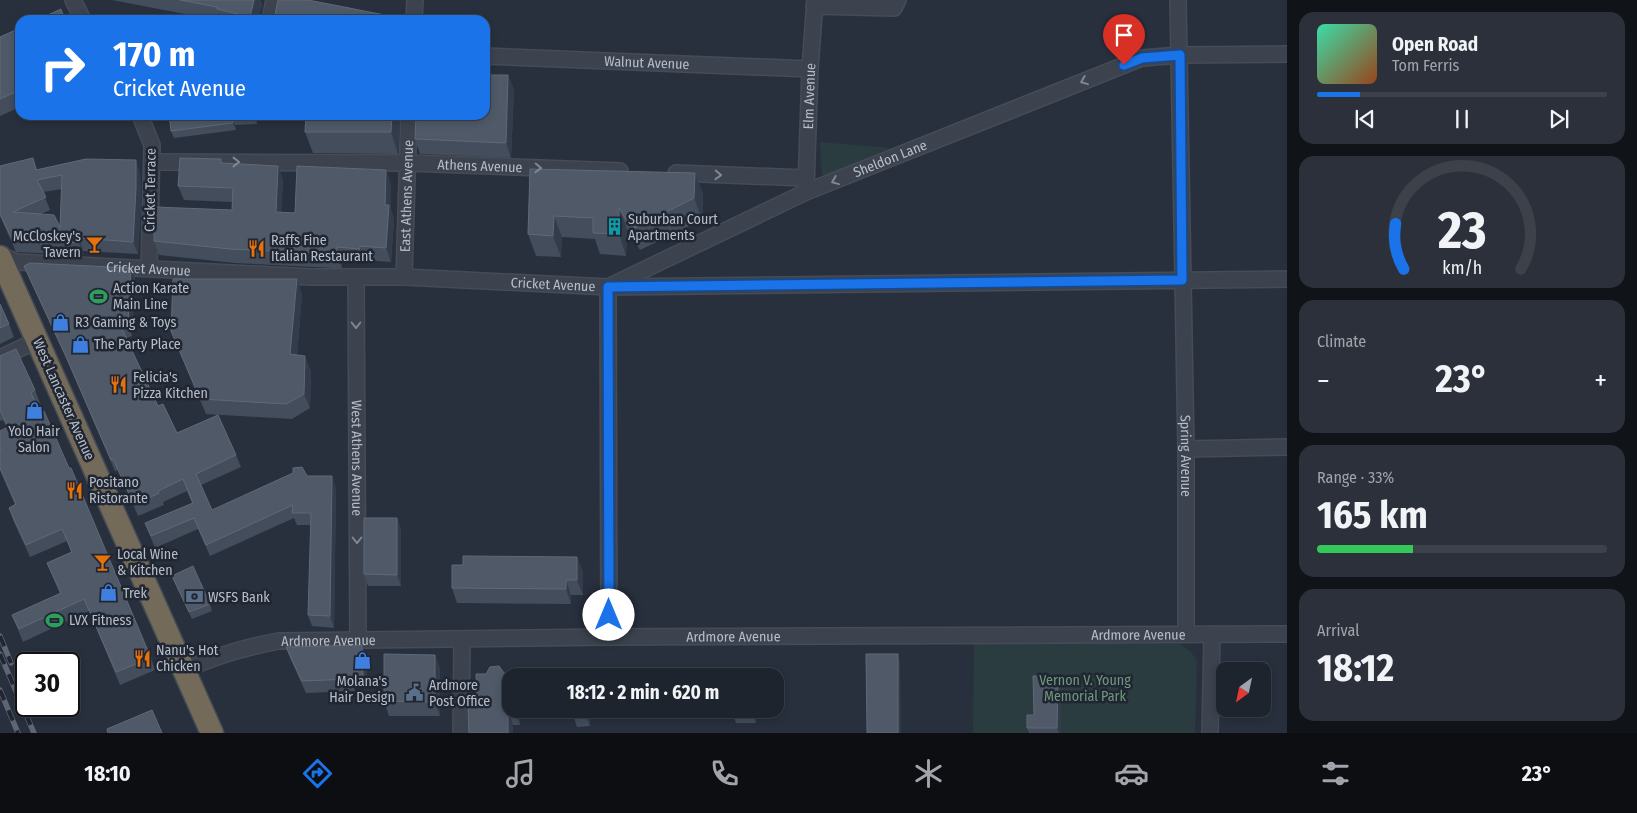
<!DOCTYPE html>
<meta charset="utf-8">
<style>
body{margin:0;font-family:"Fira Sans Condensed",sans-serif;background:#2b303a;color:#f1f3f6;height:100vh;display:flex;flex-direction:column;font-size:19px;white-space:nowrap}
*{box-sizing:border-box;margin:0}
p{font-size:16px;color:#a1a4aa}
.icon{flex:none;width:28px;height:28px;fill:none;stroke:currentColor;stroke-width:2;stroke-linecap:round;stroke-linejoin:round}
.map{position:relative;flex:1;overflow:hidden}
.panel{display:flex;flex-direction:column;gap:12px;padding:12px;background:#101419;width:350px}
.panel>*{flex:none}
.banner{position:absolute;left:15px;top:15px;width:475px;height:105px;border-radius:15px;box-shadow:0 2px 8px #0003,0 0 0 1px #3c414a;background:#1a73e8;color:#fff;overflow:hidden}
.needle{width:32px;rotate:213deg}
.buttons{position:absolute;left:1216px;top:662px;display:grid;gap:10px}
.buttons a{display:grid;place-items:center;width:55px;height:55px;border-radius:10px;background:#1e242e;box-shadow:0 2px 8px #0003,0 0 0 1px #3c414a;font-size:25px}
.speed{position:absolute;left:15px;top:652px;display:flex;gap:10px;font-size:25px;font-weight:700;text-align:center}
.speed>*{display:grid;place-content:center;width:65px;height:65px;border-radius:50%;background:#1e242e;box-shadow:0 2px 8px #0003,0 0 0 1px #3c414a;line-height:1}
.speed .limit{border:2px solid #111;border-radius:8px;background:#fff;color:#111}
.pin{position:absolute;display:grid;place-items:center;width:42px;height:42px;color:#fff;margin:-51px -21px;border-radius:50% 50% 50% 0;rotate:-45deg;box-shadow:0 0 5px #0007}
.pin .icon{rotate:45deg}
.me{position:absolute;width:55px;margin:-28px;rotate:0deg;stroke-linejoin:round;filter:drop-shadow(0 0 4px #0008)}
.turn{display:flex;align-items:center;gap:18px;height:105px;padding:0 15px;font-size:22px}
.turn .icon{width:65px;height:65px;stroke-width:2.5}
.turn b{display:block;font-size:35px;line-height:42px}
.big{font-size:38px;font-weight:700;line-height:1.1}
.panel .tile{flex:1;display:flex;flex-direction:column;justify-content:center;gap:8px;min-width:0;padding:0 18px;border-radius:15px;background:#2b303a}
.panel .dial{align-items:center;gap:0}
.dial svg{height:130px;overflow:visible;fill:none;stroke:#3c414a;stroke-width:7;stroke-linecap:round;text-anchor:middle}
.dial text{fill:#f1f3f6;stroke:none}
.song{display:flex;align-items:center;gap:15px}
.cover{width:60px;height:60px;border-radius:8px;background:linear-gradient(135deg,hsl(160 70% 55%),hsl(20 70% 35%))}
.played{height:5px;border-radius:2px;background:linear-gradient(90deg,#1a73e8 15%,#3c414a 15%)}
.keys{display:flex;justify-content:space-around;direction:ltr}
.heat{display:flex;justify-content:space-between;align-items:center;font-size:28px;direction:ltr}
.charge{height:8px;border-radius:4px;background:linear-gradient(90deg,#34c759 33%,#3c414a 0)}
.trip{position:absolute;left:502px;top:668px;width:282px;height:50px;border-radius:15px;background:#1e242e;box-shadow:0 2px 8px #0003,0 0 0 1px #3c414a;font-weight:700;line-height:50px;text-align:center}
.dock{display:flex;height:80px;justify-content:space-around;align-items:center;background:#0c0e12;color:#a1a4aa}
.dock .icon{width:35px;height:35px}
.dock .current{color:#1a73e8}
.dock b{font-size:22px;color:#f1f3f6}
main{display:flex;flex:1;min-height:0}
.map>svg:first-child{display:block}
.green{fill:#2a3c3f}
.lines{fill:none;stroke-linecap:round;stroke-linejoin:round}
.minor-casing{stroke:#454c57;stroke-width:18}
.highway-casing{stroke:#434b56;stroke-width:25}
.minor{stroke:#3c434e;stroke-width:15}
.highway{stroke:#736a59;stroke-width:22}
.rail-casing{stroke:#5e6675;stroke-width:5.5}
.rail{stroke:#202733;stroke-width:4;stroke-dasharray:11;stroke-linecap:butt}
.wall{fill:#434d5c;fill-rule:evenodd}
.shaded-wall{fill:#333c4b}
.building{fill:#4f5968;stroke:#606977;fill-rule:evenodd}
.oneway{stroke:#808792}
.route-casing{stroke:#114b97;stroke-width:12}
.route{stroke:#1a73e8;stroke-width:9}
.labels{text-anchor:middle;stroke-width:5;stroke-linejoin:round;paint-order:stroke}
.street-label{font-size:14px;fill:#b8bec9;stroke:#202733}
.poi-label{font-size:14px;fill:#b8bec9;stroke:#202733;text-anchor:start}
.park-label{font-size:14px;fill:#71987c;stroke:#202733}
</style>
<main>
<div class="map">
<svg width="1287" height="733" viewBox="0 0 1287 733">
<rect width="100%" height="100%" fill="#28303e"/>
<path class="green" d="M820,142L891,148L822,177Z
M974,644H1180L1191,652L1197,661L1195,733H973Z"/>
<g class="lines">
<defs>
<g id="minor">
<path d="M73,0L83,20"/>
<path id="s1" d="M1178,0L1186,449V633"/>
<path d="M814,6L894,8L898,0"/>
<path d="M270,20L274,0"/>
<path d="M414,20L415,0"/>
<path id="s2" d="M485,56L810,69"/>
<path d="M140,115L152,145L149,268"/>
<path id="s3" d="M152,162L407,163L620,171"/>
<path d="M676,173L806,178"/>
<path id="s4" d="M806,188L810,69L815,0"/>
<path id="s5" d="M0,255L17,262L311,277H404L608,287L1287,279"/>
<path id="s6" d="M356,277L358,639"/>
<path id="s7" d="M404,277L409,115"/>
<path d="M0,358L38,340"/>
<path d="M1186,449L1287,447"/>
<path id="s8" d="M609,637L608,287L806,192L1142,58L1180,55L1287,54"/>
<path id="s9" d="M184,670C215,656 245,647 279,641L609,637L1287,634"/>
<path d="M461,733L462,639"/>
<path d="M1210,733L1212,634"/>
</g>
<path id="highway" d="M0,257L212,733"/>
</defs>
<use href="#minor" class="minor-casing"/>
<use href="#highway" class="highway-casing"/>
<use href="#minor" class="minor"/>
<use href="#highway" class="highway"/>
<defs>
<path id="rail" d="M0,636L11,663
M0,654L34,733
M0,690L18,733"/>
</defs>
<use href="#rail" class="rail-casing"/>
<use href="#rail" class="rail"/>
</g>
<path class="wall" d="M112,0H260L262,5L258,20H216Z
M20,28V107L0,116V37Z
M508,75L514,90L511,158L420,154L415,139Z
M169,115H257V124L235,125L236,130L174,138L171,131Z
M306,115H400L398,154L313,153L305,132Z
M33,158L37,169L140,173L141,202L138,254L83,251V255L16,252L0,216V166ZM62,189L60,227L41,214L50,210L43,192Z
M221,159L222,163L283,179L281,212L295,213L391,184V210L394,219L391,262L365,260V262L342,261V268H333L235,263L159,255L154,241L232,210V202L184,200L178,186Z
M530,169L695,173L703,194L702,220L640,250L627,229L626,256L600,254L595,239L562,237L561,257L536,256L528,234Z
M24,266L131,268L135,280L132,336L126,338L158,406L177,433L236,455L241,467L201,485L212,510L307,476L336,488L334,628L312,626L308,615L311,525H297L294,518L210,556L198,529L155,548L145,523L192,503L187,491L163,502L164,505L138,516L118,470L115,471L69,365L29,278Z
M302,294L297,355L311,371L310,408L292,419L206,414L177,346L171,331Z
M0,304L9,324L14,337L0,344Z
M0,356L35,390L40,403L36,404L151,658L155,670L120,685L89,611L23,642L12,615L60,594L47,563L71,552L67,541L30,557L13,520L9,508L15,505L0,470V431L7,428L3,420L0,421Z
M397,518L401,530V586H368L364,574Z
M577,557L583,572V595H571V604L457,603L452,588L463,565Z
M172,576L210,604L212,611L192,619L175,583Z
M362,645L366,656L367,688L354,687L355,691L306,693L290,658L286,647Z
M435,655L440,669V716H389L384,701Z
M512,673L513,676H511V709H519L520,725H513L477,705L486,674Z
M1061,686V733H1029L1027,728L1034,715Z
M573,709H599V710H589L590,726L577,727L573,715Z
M713,709H756V723H736L732,712H714Z"/>
<path class="shaded-wall" d="M254,0H260L262,5L258,20H251L250,17Z
M508,75L514,90L511,158L506,143Z
M254,115H257V124L254,117Z
M392,115H400L398,154L391,132Z
M233,118L235,125L236,130L233,123Z
M136,160L140,173L141,202L138,254L133,242Z
M278,166L283,179L281,226L276,212Z
M386,170L391,184V210L394,219L391,262L386,248L385,205Z
M695,173L703,194L702,220L694,198Z
M619,208L627,229L626,256L619,234Z
M554,216L562,237L561,257L553,236Z
M79,238L83,251V255L79,243Z
M360,246L365,260V262L360,249Z
M337,247L342,261V268L337,254Z
M131,268L135,280L132,336L128,324Z
M297,279L302,294L296,369L290,354Z
M305,356L311,371L310,408L304,394Z
M332,476L336,488L334,628L330,616Z
M397,518L401,530V586L397,575Z
M577,557L583,572V595L577,580Z
M566,580L571,595V604L566,589Z
M362,645L366,656L367,688L363,676Z
M898,654L900,661L901,733H898Z
M435,655L440,669V716L435,702Z
M350,676L354,687L355,691L350,679Z
M1058,676L1061,686V733H1059L1057,728Z
M515,709H519L520,725L515,710Z
M585,709H589V710L590,726L586,715Z
M752,709H756V723L752,712Z
M508,710L513,725V733H508Z"/>
<path class="building" d="M180,0H254L250,17L217,9V7Z
M278,0H308L390,16V20H274Z
M61,9L65,20H37Z
M20,28V90L0,99V37Z
M485,75H508L506,143L415,139L416,115H485Z
M169,115H254V117L233,118V123L171,131Z
M306,115H392L391,132H305Z
M33,158L36,170L86,159L136,160V189L133,242L79,238V243L12,239L0,214V166ZM62,175L60,227L54,215L13,212L46,197L37,180Z
M180,158L221,159V163L278,166L276,212L295,213L297,166L386,170L385,205H389L386,248L360,246V249L337,247V254H328L230,249L154,241L155,207L232,210L233,188L178,186Z
M530,169L695,173L694,198L632,229L619,208V234L593,233V218L554,216L553,236L528,234Z
M30,263L131,268L128,324L121,327L158,406L163,404L177,433L218,415L236,455L196,474L212,510L293,473V468L302,467L307,476H332L330,616L308,615L311,513H292L293,505L206,545L194,518L151,536L145,523L193,503L183,479L158,491L159,493L134,505L113,459L111,460L65,354L24,266Z
M173,279H297L290,354L305,356L304,394L286,404L200,399L171,331Z
M0,304L9,324L0,328Z
M16,349L35,390L31,393L40,413L44,411L69,468H71L151,658L116,672L84,599L19,629L12,615L61,593L47,563L72,552L62,529L26,545L9,508L16,504L0,468V450H1L0,448V431L8,427L0,410V356Z
M364,518H397V575L364,574Z
M463,556L577,557V580H566V589L452,588V565H463Z
M193,566L210,604L189,612L172,576Z
M362,645L363,676H350V679L302,681L286,647Z
M384,654L435,655V702L384,701Z
M866,654H898V733H867Z
M499,666L504,673H512V676H511V709H515V710H508V733H469L468,705H477L476,674H486L490,667Z
M710,674L751,676H710Z
M574,675H588V676H574Z
M1033,676H1058L1057,728H1027V715H1034Z
M573,709H585L586,715H573Z
M732,709H752V712H732Z
M152,710L162,733H108L107,729Z"/>
<defs><path id="oneway-chevron" d="M-2-3.5L2.5 0L-2 3.5" fill="none" stroke-width="1.6" stroke-linecap="round" stroke-linejoin="round" transform="scale(1.25)"/></defs>
<g class="oneway">
<use href="#oneway-chevron" transform="translate(1084 81) rotate(158)"/>
<use href="#oneway-chevron" transform="translate(236 162)"/>
<use href="#oneway-chevron" transform="translate(538 168) rotate(2)"/>
<use href="#oneway-chevron" transform="translate(718 175) rotate(2)"/>
<use href="#oneway-chevron" transform="translate(835 181) rotate(158)"/>
<use href="#oneway-chevron" transform="translate(356 325) rotate(90)"/>
<use href="#oneway-chevron" transform="translate(357 540) rotate(90)"/>
</g>
<g class="lines">
<defs>
<path id="route" d="M609,615L608,287L1182,280L1180,55L1142,58L1124,65"/>
</defs>
<use href="#route" class="route-casing"/>
<use href="#route" class="route"/>
</g>
<defs>
<symbol id="building-bare" viewBox="-9 -9 18 18"><path d="M-4-6H4V6H1V3H-1V6H-4ZM-2.5-4.3h1.7v1.8h-1.7ZM.8-4.3h1.7v1.8H.8ZM-2.5-1h1.7V.8h-1.7ZM.8-1h1.7V.8H.8Z" fill="#0f9aa8" stroke="#202733" stroke-width="2.5" paint-order="stroke"/></symbol>
<symbol id="bar-bare" viewBox="-9 -9 18 18"><path d="M-6-5H6L.8 .8V4.5H3.5V6h-7V4.5H-.8V.8Z" fill="#e8710a" stroke="#202733" stroke-width="2.5" paint-order="stroke"/></symbol>
<symbol id="restaurant-bare" viewBox="-9 -9 18 18"><path d="M-5-6h1v4h1v-4h1v4h1v-4h1v5L-1.5 .5V6h-2V.5L-5-1ZM5-6V6H3V1.5H1.5Q1.5-4 5-6Z" fill="#e8710a" stroke="#202733" stroke-width="2.5" paint-order="stroke"/></symbol>
<symbol id="stadium-bare" viewBox="-9 -9 18 18"><path d="M0-5a6.5 5 0 1 0 0 10a6.5 5 0 1 0 0-10ZM-3.5-1.8h7v3.6h-7Z" fill="#2e9e5b" stroke="#202733" stroke-width="2.5" paint-order="stroke"/></symbol>
<symbol id="shop-bare" viewBox="-9 -9 18 18"><path d="M-5-2.5h2.3a2.7 3.5 0 0 1 5.4 0H5L5.5 6h-11ZM-1.5-2.5h3a1.5 2.3 0 0 0-3 0Z" fill="#3f7fe0" stroke="#202733" stroke-width="2.5" paint-order="stroke"/></symbol>
<symbol id="bank-bare" viewBox="-9 -9 18 18"><path d="M-6-4H6V4H-6ZM0-2.3a2.3 2.3 0 1 0 0 4.6a2.3 2.3 0 1 0 0-4.6Z" fill="#5c6f8a" stroke="#202733" stroke-width="2.5" paint-order="stroke"/></symbol>
<symbol id="civic-bare" viewBox="-9 -9 18 18"><path d="M-.6-6.5H3V-4.5H.6V-3L4-1V1h2V6H-6V1h2V-1L-.6-3ZM-1.2 2.5V6h2.4V2.5Z" fill="#5c6f8a" stroke="#202733" stroke-width="2.5" paint-order="stroke"/></symbol>
</defs>
<g fill-rule="evenodd">
<use href="#building-bare" x="602" y="214" width="25" height="25"/>
<use href="#bar-bare" x="82" y="232" width="25" height="25"/>
<use href="#restaurant-bare" x="244" y="236" width="25" height="25"/>
<use href="#stadium-bare" x="86" y="284" width="25" height="25"/>
<use href="#shop-bare" x="48" y="310" width="25" height="25"/>
<use href="#shop-bare" x="68" y="332" width="25" height="25"/>
<use href="#restaurant-bare" x="106" y="372" width="25" height="25"/>
<use href="#shop-bare" x="22" y="398" width="25" height="25"/>
<use href="#restaurant-bare" x="62" y="478" width="25" height="25"/>
<use href="#bar-bare" x="90" y="550" width="25" height="25"/>
<use href="#shop-bare" x="96" y="580" width="25" height="25"/>
<use href="#bank-bare" x="182" y="584" width="25" height="25"/>
<use href="#stadium-bare" x="42" y="608" width="25" height="25"/>
<use href="#restaurant-bare" x="130" y="646" width="25" height="25"/>
<use href="#shop-bare" x="350" y="648" width="25" height="25"/>
<use href="#civic-bare" x="402" y="680" width="25" height="25"/>
</g>
<g class="labels">
<g class="street-label">
<text dy="5" stroke="none"><textPath href="#s2" startOffset="162">Walnut Avenue</textPath></text>
<text dy="5" stroke="none"><textPath href="#s4" startOffset="92">Elm Avenue</textPath></text>
<text dy="5" stroke="none"><textPath href="#s8" startOffset="660">Sheldon Lane</textPath></text>
<text dy="5" stroke="none"><textPath href="#s3" startOffset="328">Athens Avenue</textPath></text>
<text transform="translate(150 190) rotate(-89)" y="5">Cricket Terrace</text>
<text dy="5" stroke="none"><textPath href="#s7" startOffset="81">East Athens Avenue</textPath></text>
<text dy="5" stroke="none"><textPath href="#s5" startOffset="150">Cricket Avenue</textPath></text>
<text dy="5" stroke="none"><textPath href="#s5" startOffset="555">Cricket Avenue</textPath></text>
<text transform="translate(64 399) rotate(66)" y="5">West Lancaster Avenue</text>
<text dy="5" stroke="none"><textPath href="#s1" startOffset="456">Spring Avenue</textPath></text>
<text dy="5" stroke="none"><textPath href="#s6" startOffset="181">West Athens Avenue</textPath></text>
<text dy="5" stroke="none"><textPath href="#s9" startOffset="959">Ardmore Avenue</textPath></text>
<text dy="5" stroke="none"><textPath href="#s9" startOffset="554">Ardmore Avenue</textPath></text>
<text dy="5" stroke="none"><textPath href="#s9" startOffset="149">Ardmore Avenue</textPath></text>
</g>
<g class="poi-label">
<text x="628" y="224">Suburban Court<tspan x="628" dy="16">Apartments</tspan></text>
<text x="81" y="241" text-anchor="end">McCloskey's<tspan x="81" dy="16">Tavern</tspan></text>
<text x="271" y="245">Raffs Fine<tspan x="271" dy="16">Italian Restaurant</tspan></text>
<text x="113" y="293">Action Karate<tspan x="113" dy="16">Main Line</tspan></text>
<text x="75" y="327">R3 Gaming &amp; Toys</text>
<text x="94" y="349">The Party Place</text>
<text x="133" y="382">Felicia's<tspan x="133" dy="16">Pizza Kitchen</tspan></text>
<text x="34" y="436" text-anchor="middle">Yolo Hair<tspan x="34" dy="16">Salon</tspan></text>
<text x="89" y="487">Positano<tspan x="89" dy="16">Ristorante</tspan></text>
<text x="117" y="559">Local Wine<tspan x="117" dy="16">&amp; Kitchen</tspan></text>
<text x="123" y="598">Trek</text>
<text x="208" y="602">WSFS Bank</text>
<text x="69" y="625">LVX Fitness</text>
<text x="156" y="655">Nanu's Hot<tspan x="156" dy="16">Chicken</tspan></text>
<text x="362" y="686" text-anchor="middle">Molana's<tspan x="362" dy="16">Hair Design</tspan></text>
<text x="429" y="690">Ardmore<tspan x="429" dy="16">Post Office</tspan></text>
</g>
<g class="park-label">
<text x="1085" y="685">Vernon V. Young<tspan x="1085" dy="16">Memorial Park</tspan></text>
</g>
</g>
</svg>
<div class="buttons">
<a><svg class="needle" viewBox="-14 -14 28 28"><path d="M0-13l5 13h-10z" fill="#e53935"/><path d="M0 13l5-13h-10z" fill="#a1a4aa"/></svg></a>
</div>
<div class="speed"><div class="limit">30</div></div>
<div class="pin" style="left:1124px;top:65px;background:#d93025"><svg class="icon" aria-label="arrive" viewBox="0 0 24 24"><path d="M6 21V4h12l-3 4 3 4H6"/></svg></div>
<svg class="me" style="left:609px;top:615px" viewBox="-20 -20 40 40"><circle r="19" fill="#fff"/><path d="M0-13L10 11 0 6-10 11z" fill="#1a73e8"/></svg>
<div class="trip">18:12 · 2 min · 620 m</div>
<div class="banner">
<div class="turn"><svg class="icon" aria-label="right" viewBox="0 0 24 24"><path d="M7 20v-9h11M14 6l5 5-5 5"/></svg><div><b>170 m</b>Cricket Avenue</div></div>
</div>
</div>
<section class="panel">
<div class="tile">
<div class="song"><i class="cover"></i><div><b>Open Road</b><p>Tom Ferris</p></div></div>
<div class="played"></div>
<div class="keys"><svg class="icon" aria-label="previous" viewBox="0 0 24 24"><path d="M18 5L8 12l10 7zM5 5v14"/></svg><svg class="icon" aria-label="pause" viewBox="0 0 24 24"><path d="M8 5v14M16 5v14"/></svg><svg class="icon" aria-label="next" viewBox="0 0 24 24"><path d="M6 5l10 7-10 7zM19 5v14"/></svg></div>
</div>
<div class="tile dial"><svg viewBox="0 0 100 80">
<path d="M14 69A42 42 0 1 1 86 69"/>
<path d="M14 69A42 42 0 0 1 9 41" stroke="#1a73e8"/>
<text x="50" y="56" font-size="32" font-weight="700">23</text>
<text x="50" y="72" font-size="11">km/h</text>
</svg></div>
<div class="tile"><p>Climate</p>
<div class="heat"><a>−</a><b class="big">23°</b><a>+</a></div>
</div>
<div class="tile"><p>Range · 33%</p><b class="big">165 km</b><div class="charge"></div></div>
<div class="tile"><p>Arrival</p><b class="big">18:12</b></div>
</section>
</main>
<nav class="dock">
<b>18:10</b>
<svg class="icon current" aria-label="directions" viewBox="0 0 24 24"><path d="M12 3l9 9-9 9-9-9zM9 14v-3h6M13 9l2 2-2 2"/></svg>
<svg class="icon" aria-label="music" viewBox="0 0 24 24"><path d="M9 18V5l10-2v13"/><circle cx="6" cy="18" r="3"/><circle cx="16" cy="16" r="3"/></svg>
<svg class="icon" aria-label="phone" viewBox="0 0 24 24"><path d="M5 4h4l2 5-3 2q2 4 5 5l2-3 5 2v4C11 20 4 13 5 4z"/></svg>
<svg class="icon" aria-label="climate" viewBox="0 0 24 24"><path d="M12 3v18M4 7l16 10M4 17L20 7"/></svg>
<svg class="icon" aria-label="car" viewBox="0 0 24 24"><path d="M5 17H2v-5l4-1 3-4h7l3 4 3 1v5h-3M9 17h6M6 11h13"/><circle cx="7" cy="17" r="2"/><circle cx="17" cy="17" r="2"/></svg>
<svg class="icon" aria-label="filters" viewBox="0 0 24 24"><path d="M4 7h16M4 17h16"/><circle cx="9" cy="7" r="2"/><circle cx="15" cy="17" r="2"/></svg>
<b>23°</b>
</nav>
